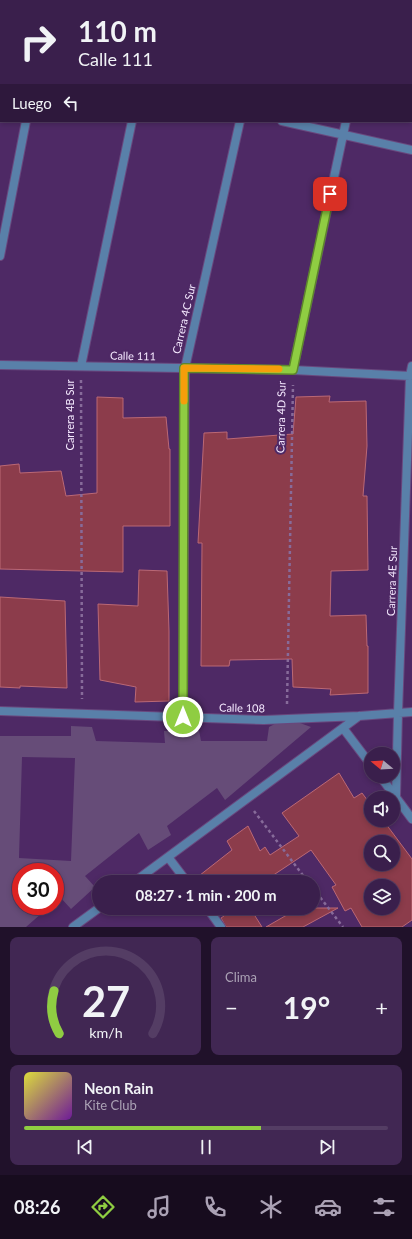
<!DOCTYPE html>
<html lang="es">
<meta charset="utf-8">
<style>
body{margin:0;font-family:Lato,sans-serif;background:#412753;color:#f1f3f6;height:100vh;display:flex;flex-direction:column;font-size:15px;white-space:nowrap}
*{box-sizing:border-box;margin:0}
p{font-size:13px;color:#aba2b5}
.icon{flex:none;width:22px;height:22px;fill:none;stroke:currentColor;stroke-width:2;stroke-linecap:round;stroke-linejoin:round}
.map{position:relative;height:927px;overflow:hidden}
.panel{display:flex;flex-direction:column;gap:10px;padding:10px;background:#20112a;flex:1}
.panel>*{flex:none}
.guide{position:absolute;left:0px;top:0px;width:412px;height:122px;box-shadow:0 2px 6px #0003,0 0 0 1px #543d64;background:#3a1f4c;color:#f1f3f6;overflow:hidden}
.needle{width:26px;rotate:288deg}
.fabs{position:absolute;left:364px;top:747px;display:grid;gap:8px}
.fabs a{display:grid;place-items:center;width:36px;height:36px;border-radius:50%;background:#3a1f4c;box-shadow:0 2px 6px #0003,0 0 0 1px #543d64;font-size:20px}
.speed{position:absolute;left:12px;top:863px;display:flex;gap:8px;font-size:20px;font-weight:700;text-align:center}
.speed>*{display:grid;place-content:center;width:52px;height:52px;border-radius:50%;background:#3a1f4c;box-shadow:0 2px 6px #0003,0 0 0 1px #543d64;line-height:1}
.speed .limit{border:6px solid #d22;background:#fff;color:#111}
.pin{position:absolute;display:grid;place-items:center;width:34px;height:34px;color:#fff;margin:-17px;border-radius:8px;box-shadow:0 2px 6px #0006}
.me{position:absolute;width:44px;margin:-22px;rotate:0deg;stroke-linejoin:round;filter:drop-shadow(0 0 3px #0008)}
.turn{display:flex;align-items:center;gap:14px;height:84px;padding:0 12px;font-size:18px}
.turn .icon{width:52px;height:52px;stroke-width:2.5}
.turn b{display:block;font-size:28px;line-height:34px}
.then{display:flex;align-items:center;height:38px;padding:0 12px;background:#0003;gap:8px;font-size:15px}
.big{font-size:30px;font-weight:700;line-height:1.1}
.panel .widget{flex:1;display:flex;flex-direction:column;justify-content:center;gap:6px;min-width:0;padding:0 14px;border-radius:8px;background:#412753}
.panel .dial{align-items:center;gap:0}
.dial svg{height:104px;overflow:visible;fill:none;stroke:#543d64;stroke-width:7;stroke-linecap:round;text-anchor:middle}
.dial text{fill:#f1f3f6;stroke:none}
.song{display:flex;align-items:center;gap:12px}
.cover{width:48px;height:48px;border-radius:6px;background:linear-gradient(135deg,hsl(60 70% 55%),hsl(280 70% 35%))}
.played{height:4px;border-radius:2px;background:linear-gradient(90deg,#8fcd42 65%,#543d64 65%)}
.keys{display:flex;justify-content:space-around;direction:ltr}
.heat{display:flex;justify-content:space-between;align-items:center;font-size:22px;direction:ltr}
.panel .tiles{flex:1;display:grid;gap:10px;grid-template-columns:1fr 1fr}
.widget:last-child{grid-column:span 2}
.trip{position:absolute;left:92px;top:875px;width:228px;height:40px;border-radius:20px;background:#3a1f4c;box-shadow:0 2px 6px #0003,0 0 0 1px #543d64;font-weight:700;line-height:40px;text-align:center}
.menu{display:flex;height:64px;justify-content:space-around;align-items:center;background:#170c1e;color:#aba2b5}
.menu .icon{width:28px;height:28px}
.menu .selected{color:#8fcd42}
.menu b{font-size:18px;color:#f1f3f6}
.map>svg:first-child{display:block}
.green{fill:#664c78;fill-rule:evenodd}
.building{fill:#8c3c4b;stroke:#bb6875;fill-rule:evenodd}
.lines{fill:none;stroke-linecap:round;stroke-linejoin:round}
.street-casing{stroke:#69487e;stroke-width:10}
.path{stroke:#876b9a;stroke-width:2.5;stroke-dasharray:3 3;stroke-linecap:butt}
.street{stroke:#5980a9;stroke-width:8}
.route-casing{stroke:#5d852b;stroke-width:10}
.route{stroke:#8fcd42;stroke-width:7}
.slow{stroke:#f59e0b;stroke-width:7}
.labels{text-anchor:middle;stroke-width:4;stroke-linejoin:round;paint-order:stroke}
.street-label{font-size:11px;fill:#f5e9ff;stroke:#4e2965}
</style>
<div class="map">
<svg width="412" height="927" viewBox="0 0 412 927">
<rect width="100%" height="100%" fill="#4e2965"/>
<path class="green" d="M286,718L311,727L225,800L217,788L167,826L171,835L148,850L139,833L85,876L95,887L71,909L60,897L55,902V872H21V906H50L26,927H0V736H71V726L92,727L96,741L165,743L164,731L199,730L201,741H267L269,727ZM22,757L75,758L71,861L19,858Z"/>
<path class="building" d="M330,396L329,402L366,401L367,446L363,496H367L368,570L331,571L330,616L366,615L367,646H368V693L330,695L331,689L293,687L292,659L230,660L229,666H201L202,543H198L204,433L227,432V439L293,434L296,397Z
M97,397L123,398V418L166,417L169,449H170V526H123V572L0,569V466L19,464L20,473L61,471L66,496L97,493Z
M139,570L167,571L169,631V701L135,702L136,687L100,680L98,604L138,606Z
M0,597L65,601L67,688L20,686V688L0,687Z
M339,773L354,798L362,793L371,805V820H383L412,859V920L402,927H362L351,908L345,911L332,887L336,885L311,850L263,882H198L195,879L232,850L227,841L248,826L260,851L265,847L270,855L299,836L282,813ZM371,842H393V864H371ZM371,886H393V908H371Z
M218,908H250L262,927H226L221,918L224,916Z
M299,908H338L303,927H266Z"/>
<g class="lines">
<defs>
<path id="street" d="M52,1V0
M159,1V0
M267,1V0
M374,1V0
M0,59L1,60
M282,121L412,150
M0,256L26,121
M0,365L293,370L410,376
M81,366L132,121
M293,370L346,121
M0,711L264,720L359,716L412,712
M183,717L185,368L240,121
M343,728L371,765
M380,776L412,819
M396,797L398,713L410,376L412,366
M168,857L187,882
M134,882L359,716
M207,908L221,927
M73,927L99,908"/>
</defs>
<use href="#street" class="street-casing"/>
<path class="path" d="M81,380L82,699
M287,704L293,385
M254,811L308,882
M313,888L343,927"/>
<use href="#street" class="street"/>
</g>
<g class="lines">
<defs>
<path id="route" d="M183,717L184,368L293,370L330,194"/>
</defs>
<use href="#route" class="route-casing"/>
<use href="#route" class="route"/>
<path class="slow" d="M184,401V368L279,369"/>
</g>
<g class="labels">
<g class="street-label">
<text transform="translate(184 319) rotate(-77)" y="4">Carrera 4C Sur</text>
<text transform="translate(133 356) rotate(1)" y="4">Calle 111</text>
<text transform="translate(70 415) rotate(-90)" y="4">Carrera 4B Sur</text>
<text transform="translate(281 417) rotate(-89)" y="4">Carrera 4D Sur</text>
<text transform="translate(392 581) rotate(-88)" y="4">Carrera 4E Sur</text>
<text transform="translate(242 708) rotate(1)" y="4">Calle 108</text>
</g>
</g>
</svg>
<div class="fabs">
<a><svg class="needle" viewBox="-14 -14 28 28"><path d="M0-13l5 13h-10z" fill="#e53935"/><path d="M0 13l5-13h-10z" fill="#aba2b5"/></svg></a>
<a><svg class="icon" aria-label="sound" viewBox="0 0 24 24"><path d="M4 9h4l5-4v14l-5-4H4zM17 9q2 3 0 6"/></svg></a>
<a><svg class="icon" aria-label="search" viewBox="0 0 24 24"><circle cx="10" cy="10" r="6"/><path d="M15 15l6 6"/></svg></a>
<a><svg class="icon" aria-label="layers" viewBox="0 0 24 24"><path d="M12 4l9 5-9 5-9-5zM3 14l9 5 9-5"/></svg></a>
</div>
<div class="speed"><div class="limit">30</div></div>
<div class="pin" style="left:330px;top:194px;background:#d93025"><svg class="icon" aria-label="arrive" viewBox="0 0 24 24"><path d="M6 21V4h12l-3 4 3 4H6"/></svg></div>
<svg class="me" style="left:183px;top:717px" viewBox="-20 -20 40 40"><circle r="17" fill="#8fcd42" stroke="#fff" stroke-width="3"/><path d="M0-11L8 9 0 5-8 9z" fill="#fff"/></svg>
<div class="trip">08:27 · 1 min · 200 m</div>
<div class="guide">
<div class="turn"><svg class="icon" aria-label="right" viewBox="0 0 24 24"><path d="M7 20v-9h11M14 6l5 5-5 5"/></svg><div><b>110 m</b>Calle 111</div></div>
<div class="then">Luego<svg class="icon" aria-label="left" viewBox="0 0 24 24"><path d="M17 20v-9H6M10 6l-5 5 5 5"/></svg></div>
</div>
</div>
<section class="panel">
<div class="tiles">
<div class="widget dial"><svg viewBox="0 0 100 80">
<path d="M14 69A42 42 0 1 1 86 69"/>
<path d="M14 69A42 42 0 0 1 10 36" stroke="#8fcd42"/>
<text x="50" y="56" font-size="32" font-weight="700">27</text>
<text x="50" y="72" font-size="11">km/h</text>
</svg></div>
<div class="widget"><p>Clima</p>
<div class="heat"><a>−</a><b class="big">19°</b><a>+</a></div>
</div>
<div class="widget">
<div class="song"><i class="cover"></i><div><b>Neon Rain</b><p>Kite Club</p></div></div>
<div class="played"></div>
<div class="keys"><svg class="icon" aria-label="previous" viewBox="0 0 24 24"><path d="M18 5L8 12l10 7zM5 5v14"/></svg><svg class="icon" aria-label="pause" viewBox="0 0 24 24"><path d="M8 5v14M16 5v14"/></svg><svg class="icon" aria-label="next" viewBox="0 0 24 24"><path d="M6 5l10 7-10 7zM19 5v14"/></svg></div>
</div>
</div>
</section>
<nav class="menu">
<b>08:26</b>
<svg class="icon selected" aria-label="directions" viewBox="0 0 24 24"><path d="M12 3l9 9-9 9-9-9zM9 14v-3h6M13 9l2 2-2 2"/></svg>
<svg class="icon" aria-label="music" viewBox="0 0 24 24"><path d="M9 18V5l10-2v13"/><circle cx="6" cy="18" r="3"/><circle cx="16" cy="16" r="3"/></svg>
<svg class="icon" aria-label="phone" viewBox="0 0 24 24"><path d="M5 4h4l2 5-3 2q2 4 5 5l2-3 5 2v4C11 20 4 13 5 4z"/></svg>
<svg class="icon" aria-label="climate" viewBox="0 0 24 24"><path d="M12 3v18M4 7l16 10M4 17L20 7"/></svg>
<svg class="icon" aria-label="car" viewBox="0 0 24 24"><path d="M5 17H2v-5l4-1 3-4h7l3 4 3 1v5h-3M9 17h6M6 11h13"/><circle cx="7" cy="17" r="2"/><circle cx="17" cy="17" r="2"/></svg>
<svg class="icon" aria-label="filters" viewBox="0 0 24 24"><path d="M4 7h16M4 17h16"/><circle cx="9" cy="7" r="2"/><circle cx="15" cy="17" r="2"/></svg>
</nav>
